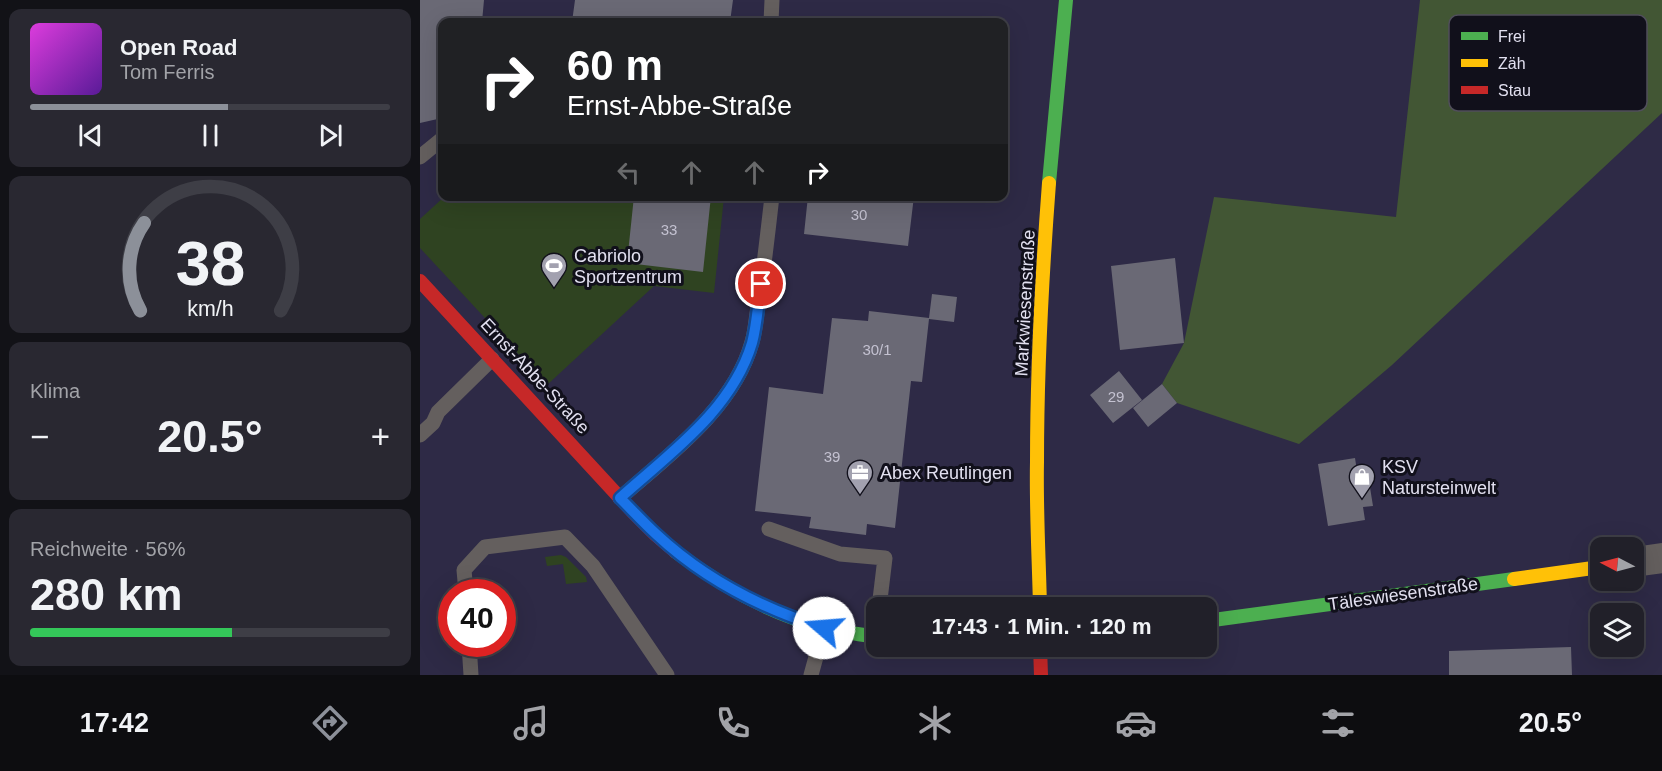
<!DOCTYPE html>
<html lang="de">
<meta charset="utf-8">
<style>
body{margin:0;font-family:Arial,sans-serif;background:#292831;color:#f1f3f6;height:100vh;display:flex;flex-direction:column;font-size:22px;white-space:nowrap}
*{box-sizing:border-box;margin:0}
p{font-size:20px;color:#a2a3a8}
.icon{flex:none;width:33px;height:33px;fill:none;stroke:currentColor;stroke-width:2;stroke-linecap:round;stroke-linejoin:round}
.map{position:relative;flex:1;overflow:hidden}
.drawer{display:flex;flex-direction:column;gap:9px;padding:9px;background:#121217;width:420px}
.drawer>*{flex:none}
.guide{position:absolute;left:18px;top:18px;width:570px;height:183px;border-radius:12px;box-shadow:0 6px 24px #0002,0 0 0 2px #3e3e46;background:#202124;color:#fff;overflow:hidden}
.needle{width:39px;rotate:276deg}
.tools{position:absolute;left:1170px;top:537px;display:grid;gap:12px}
.tools a{display:grid;place-items:center;width:54px;height:54px;border-radius:12px;background:#212029;box-shadow:0 6px 24px #0002,0 0 0 2px #3e3e46;font-size:30px}
.speed{position:absolute;left:18px;top:579px;display:flex;gap:12px;font-size:30px;font-weight:700;text-align:center}
.speed>*{display:grid;place-content:center;width:78px;height:78px;border-radius:50%;background:#212029;box-shadow:0 6px 24px #0002,0 0 0 2px #3e3e46;line-height:1}
.speed .limit{border:9px solid #d22;background:#fff;color:#111}
.pin{position:absolute;display:grid;place-items:center;width:51px;height:51px;color:#fff;margin:-26px;border:3px solid #fff;border-radius:50%;box-shadow:0 2px 6px #0007}
.me{position:absolute;width:66px;margin:-33px;rotate:288deg;stroke-linejoin:round;filter:drop-shadow(0 0 4px #0008)}
.turn{display:flex;align-items:center;gap:21px;height:126px;padding:0 30px;font-size:27px}
.turn .icon{width:78px;height:78px;stroke-width:2.5}
.turn b{display:block;font-size:42px;line-height:51px}
.lanes{display:flex;align-items:center;height:57px;padding:0 30px;background:#0003;justify-content:center;gap:30px;direction:ltr}
.lanes .off{opacity:.35}
.big{font-size:45px;font-weight:800;line-height:1.1}
.drawer .card{flex:1;display:flex;flex-direction:column;justify-content:center;gap:9px;min-width:0;padding:0 21px;border-radius:12px;background:#292831}
.drawer .dial{align-items:center;gap:0}
.dial svg{height:156px;overflow:visible;fill:none;stroke:#3e3e46;stroke-width:7;stroke-linecap:round;text-anchor:middle}
.dial text{fill:#f1f3f6;stroke:none}
.song{display:flex;align-items:center;gap:18px}
.cover{width:72px;height:72px;border-radius:9px;background:linear-gradient(135deg,hsl(300 70% 55%),hsl(270 70% 35%))}
.played{height:6px;border-radius:3px;background:linear-gradient(90deg,#8c9099 55%,#3e3e46 55%)}
.keys{display:flex;justify-content:space-around;direction:ltr}
.heat{display:flex;justify-content:space-between;align-items:center;font-size:33px;direction:ltr}
.charge{height:9px;border-radius:4px;background:linear-gradient(90deg,#34c759 56%,#3e3e46 0)}
.trip{position:absolute;left:446px;top:597px;width:351px;height:60px;border-radius:12px;background:#212029;box-shadow:0 6px 24px #0002,0 0 0 2px #3e3e46;font-weight:800;line-height:60px;text-align:center}
.tab-bar{display:flex;height:96px;justify-content:space-around;align-items:center;background:#0d0d10;color:#a2a3a8}
.tab-bar .icon{width:42px;height:42px}
.tab-bar .active{color:#8c9099}
.tab-bar b{font-size:27px;color:#f1f3f6}
main{display:flex;flex:1;min-height:0}
.map>svg:first-child{display:block}
.built{fill:#2e2a46;fill-rule:evenodd}
.green{fill:#2f4321}
.forest{fill:#425634}
.building{fill:#6a6975}
.lines{fill:none;stroke-linecap:round;stroke-linejoin:round}
.lane{stroke:#645f5e;stroke-width:15}
.street{stroke:#645f5e;stroke-width:30}
.fast{stroke:#4caf50;stroke-width:14}
.slow{stroke:#ffc107;stroke-width:14}
.jam{stroke:#c62828;stroke-width:14}
.route-casing{stroke:#114b97;stroke-width:15}
.route{stroke:#1a73e8;stroke-width:10}
.labels{text-anchor:middle;stroke-width:6;stroke-linejoin:round;paint-order:stroke}
.number-label{font-size:15px;fill:#c4c2d1}
.poi-label{font-size:18px;fill:#e2e0f0;stroke:#11101b;text-anchor:start}
.street-label{font-size:18px;fill:#e2e0f0;stroke:#11101b}
.key{fill:#11101b;stroke:#504e5b;stroke-width:1.5}
.key-label{font-size:16px;fill:#e2e0f0}
</style>
<main>
<section class="drawer">
<div class="card">
<div class="song"><i class="cover"></i><div><b>Open Road</b><p>Tom Ferris</p></div></div>
<div class="played"></div>
<div class="keys"><svg class="icon" aria-label="previous" viewBox="0 0 24 24"><path d="M18 5L8 12l10 7zM5 5v14"/></svg><svg class="icon" aria-label="pause" viewBox="0 0 24 24"><path d="M8 5v14M16 5v14"/></svg><svg class="icon" aria-label="next" viewBox="0 0 24 24"><path d="M6 5l10 7-10 7zM19 5v14"/></svg></div>
</div>
<div class="card dial"><svg viewBox="0 0 100 80">
<path d="M14 69A42 42 0 1 1 86 69"/>
<path d="M14 69A42 42 0 0 1 16 24" stroke="#8c9099"/>
<text x="50" y="56" font-size="32" font-weight="700">38</text>
<text x="50" y="72" font-size="11">km/h</text>
</svg></div>
<div class="card"><p>Klima</p>
<div class="heat"><a>−</a><b class="big">20.5°</b><a>+</a></div>
</div>
<div class="card"><p>Reichweite · 56%</p><b class="big">280 km</b><div class="charge"></div></div>
</section>
<div class="map">
<svg width="1242" height="675" viewBox="0 0 1242 675">
<rect width="100%" height="100%" fill="#2c2b37"/>
<path class="built" d="M0,0H1242V675H0ZM22,22H584V196H22ZM1180,548H1214V580H1180ZM32,592H82V644H32ZM456,608H786V646H456ZM1180,614H1214V646H1180Z"/>
<path class="green" d="M24,197H304L294,293L234,286L127,385L0,248V219Z
M141,555L146,557L166,577L167,582L146,584L143,564L127,566L125,557Z"/>
<path class="forest" d="M1000,0H1242V113L972,365L879,444L757,403L742,384L764,343L794,197L976,217Z"/>
<path class="building" d="M0,0H64L62,22H22V118L0,123Z
M155,0H313L310,22H152Z
M214,196H291L283,272L207,263Z
M388,196H494L488,246L384,234Z
M755,258L764,343L700,350L691,266Z
M512,294L537,297L534,322L509,319L502,382L491,381L475,528L447,524L446,535L389,528L391,517L335,511L349,387L403,394L412,318L448,321L449,311L509,318Z
M699,371L722,400L693,423L670,395Z
M742,384L757,403L728,427L713,408Z
M935,458L937,471L947,469L953,506L943,507L945,520L908,526L898,464Z
M1151,647L1152,675H1029V651Z"/>
<g class="lines">
<path class="lane" d="M351,22L352,0
M0,157L22,139
M0,435L13,423L18,412L72,359
M200,498C249,455 314,408 332,342C336,329 336,315 339,301C344,266 348,232 352,196
M349,529L420,554L465,558L459,608
M46,592L44,570L65,547L145,537L173,566L247,675
M49,644L51,675
M391,675L404,628"/>
<path class="street" d="M1214,562L1242,558"/>
<path class="fast" d="M629,183L646,0
M256,552C301,586 351,614 405,628C422,632 439,634 456,637
M786,621L1094,579"/>
<path class="slow" d="M1094,579L1180,567
M620,608C619,559 616,510 617,462C617,368 622,275 629,183"/>
<path class="jam" d="M0,281L213,512L236,535L256,552
M620,646L621,675"/>
</g>
<g class="lines">
<defs>
<path id="route" d="M341,284C338,303 337,325 332,343C312,410 250,453 200,498C212,510 224,523 236,534C283,578 343,609 404,628"/>
</defs>
<use href="#route" class="route-casing"/>
<use href="#route" class="route"/>
</g>
<defs>
<symbol id="stadium-pin" viewBox="-11 -11 22 30"><path d="M0 17L-7.5 6A9.5 9.5 0 1 1 7.5 6Z" fill="#a2a1af" stroke="#11101b"/><path d="M0-5a6.5 5 0 1 0 0 10a6.5 5 0 1 0 0-10ZM-3.5-1.8h7v3.6h-7Z" fill="#fff"/></symbol>
<symbol id="office-pin" viewBox="-11 -11 22 30"><path d="M0 17L-7.5 6A9.5 9.5 0 1 1 7.5 6Z" fill="#a2a1af" stroke="#11101b"/><path d="M-6-3h4V-5.5h4V-3h4V5H-6ZM-1-4.5V-3h2v-1.5ZM-6 0V1H6V0Z" fill="#fff"/></symbol>
<symbol id="shop-pin" viewBox="-11 -11 22 30"><path d="M0 17L-7.5 6A9.5 9.5 0 1 1 7.5 6Z" fill="#a2a1af" stroke="#11101b"/><path d="M-5-2.5h2.3a2.7 3.5 0 0 1 5.4 0H5L5.5 6h-11ZM-1.5-2.5h3a1.5 2.3 0 0 0-3 0Z" fill="#fff"/></symbol>
</defs>
<g fill-rule="evenodd">
<use href="#stadium-pin" x="119" y="251" width="30" height="40"/>
<use href="#office-pin" x="425" y="458" width="30" height="40"/>
<use href="#shop-pin" x="927" y="462" width="30" height="40"/>
</g>
<g class="labels">
<g class="number-label">
<text x="439" y="220">30</text>
<text x="249" y="235">33</text>
<text x="457" y="355">30/1</text>
<text x="696" y="402">29</text>
<text x="412" y="462">39</text>
</g>
<g class="poi-label">
<text x="154" y="262">Cabriolo<tspan x="154" dy="21">Sportzentrum</tspan></text>
<text x="962" y="473">KSV<tspan x="962" dy="21">Natursteinwelt</tspan></text>
<text x="460" y="479">Abex Reutlingen</text>
</g>
<g class="street-label">
<text transform="translate(605 303) rotate(-87)" y="6">Markwiesenstraße</text>
<text transform="translate(115 376) rotate(47)" y="6">Ernst-Abbe-Straße</text>
<text transform="translate(983 594) rotate(-8)" y="6">Täleswiesenstraße</text>
</g>
</g>
<rect x="1029" y="15" width="198" height="96" rx="9" class="key"/>
<rect x="1041" y="32" width="27" height="8" fill="#4caf50"/>
<rect x="1041" y="59" width="27" height="8" fill="#ffc107"/>
<rect x="1041" y="86" width="27" height="8" fill="#c62828"/>
<g class="key-label">
<text x="1078" y="42">Frei</text>
<text x="1078" y="69">Zäh</text>
<text x="1078" y="96">Stau</text>
</g>
</svg>
<div class="tools">
<a><svg class="needle" viewBox="-14 -14 28 28"><path d="M0-13l5 13h-10z" fill="#e53935"/><path d="M0 13l5-13h-10z" fill="#a2a3a8"/></svg></a>
<a><svg class="icon" aria-label="layers" viewBox="0 0 24 24"><path d="M12 4l9 5-9 5-9-5zM3 14l9 5 9-5"/></svg></a>
</div>
<div class="speed"><div class="limit">40</div></div>
<div class="pin" style="left:341px;top:284px;background:#d93025"><svg class="icon" aria-label="arrive" viewBox="0 0 24 24"><path d="M6 21V4h12l-3 4 3 4H6"/></svg></div>
<svg class="me" style="left:404px;top:628px" viewBox="-20 -20 40 40"><circle r="19" fill="#fff"/><path d="M0-13L10 11 0 6-10 11z" fill="#1a73e8"/></svg>
<div class="trip">17:43 · 1 Min. · 120 m</div>
<div class="guide">
<div class="turn"><svg class="icon" aria-label="right" viewBox="0 0 24 24"><path d="M7 20v-9h11M14 6l5 5-5 5"/></svg><div><b>60 m</b>Ernst-Abbe-Straße</div></div>
<div class="lanes"><svg class="icon off" aria-label="left" viewBox="0 0 24 24"><path d="M17 20v-9H6M10 6l-5 5 5 5"/></svg><svg class="icon off" aria-label="ahead" viewBox="0 0 24 24"><path d="M12 20V5M6 11l6-6 6 6"/></svg><svg class="icon off" aria-label="ahead" viewBox="0 0 24 24"><path d="M12 20V5M6 11l6-6 6 6"/></svg><svg class="icon" aria-label="right" viewBox="0 0 24 24"><path d="M7 20v-9h11M14 6l5 5-5 5"/></svg></div>
</div>
</div>
</main>
<nav class="tab-bar">
<b>17:42</b>
<svg class="icon active" aria-label="directions" viewBox="0 0 24 24"><path d="M12 3l9 9-9 9-9-9zM9 14v-3h6M13 9l2 2-2 2"/></svg>
<svg class="icon" aria-label="music" viewBox="0 0 24 24"><path d="M9 18V5l10-2v13"/><circle cx="6" cy="18" r="3"/><circle cx="16" cy="16" r="3"/></svg>
<svg class="icon" aria-label="phone" viewBox="0 0 24 24"><path d="M5 4h4l2 5-3 2q2 4 5 5l2-3 5 2v4C11 20 4 13 5 4z"/></svg>
<svg class="icon" aria-label="climate" viewBox="0 0 24 24"><path d="M12 3v18M4 7l16 10M4 17L20 7"/></svg>
<svg class="icon" aria-label="car" viewBox="0 0 24 24"><path d="M5 17H2v-5l4-1 3-4h7l3 4 3 1v5h-3M9 17h6M6 11h13"/><circle cx="7" cy="17" r="2"/><circle cx="17" cy="17" r="2"/></svg>
<svg class="icon" aria-label="filters" viewBox="0 0 24 24"><path d="M4 7h16M4 17h16"/><circle cx="9" cy="7" r="2"/><circle cx="15" cy="17" r="2"/></svg>
<b>20.5°</b>
</nav>
